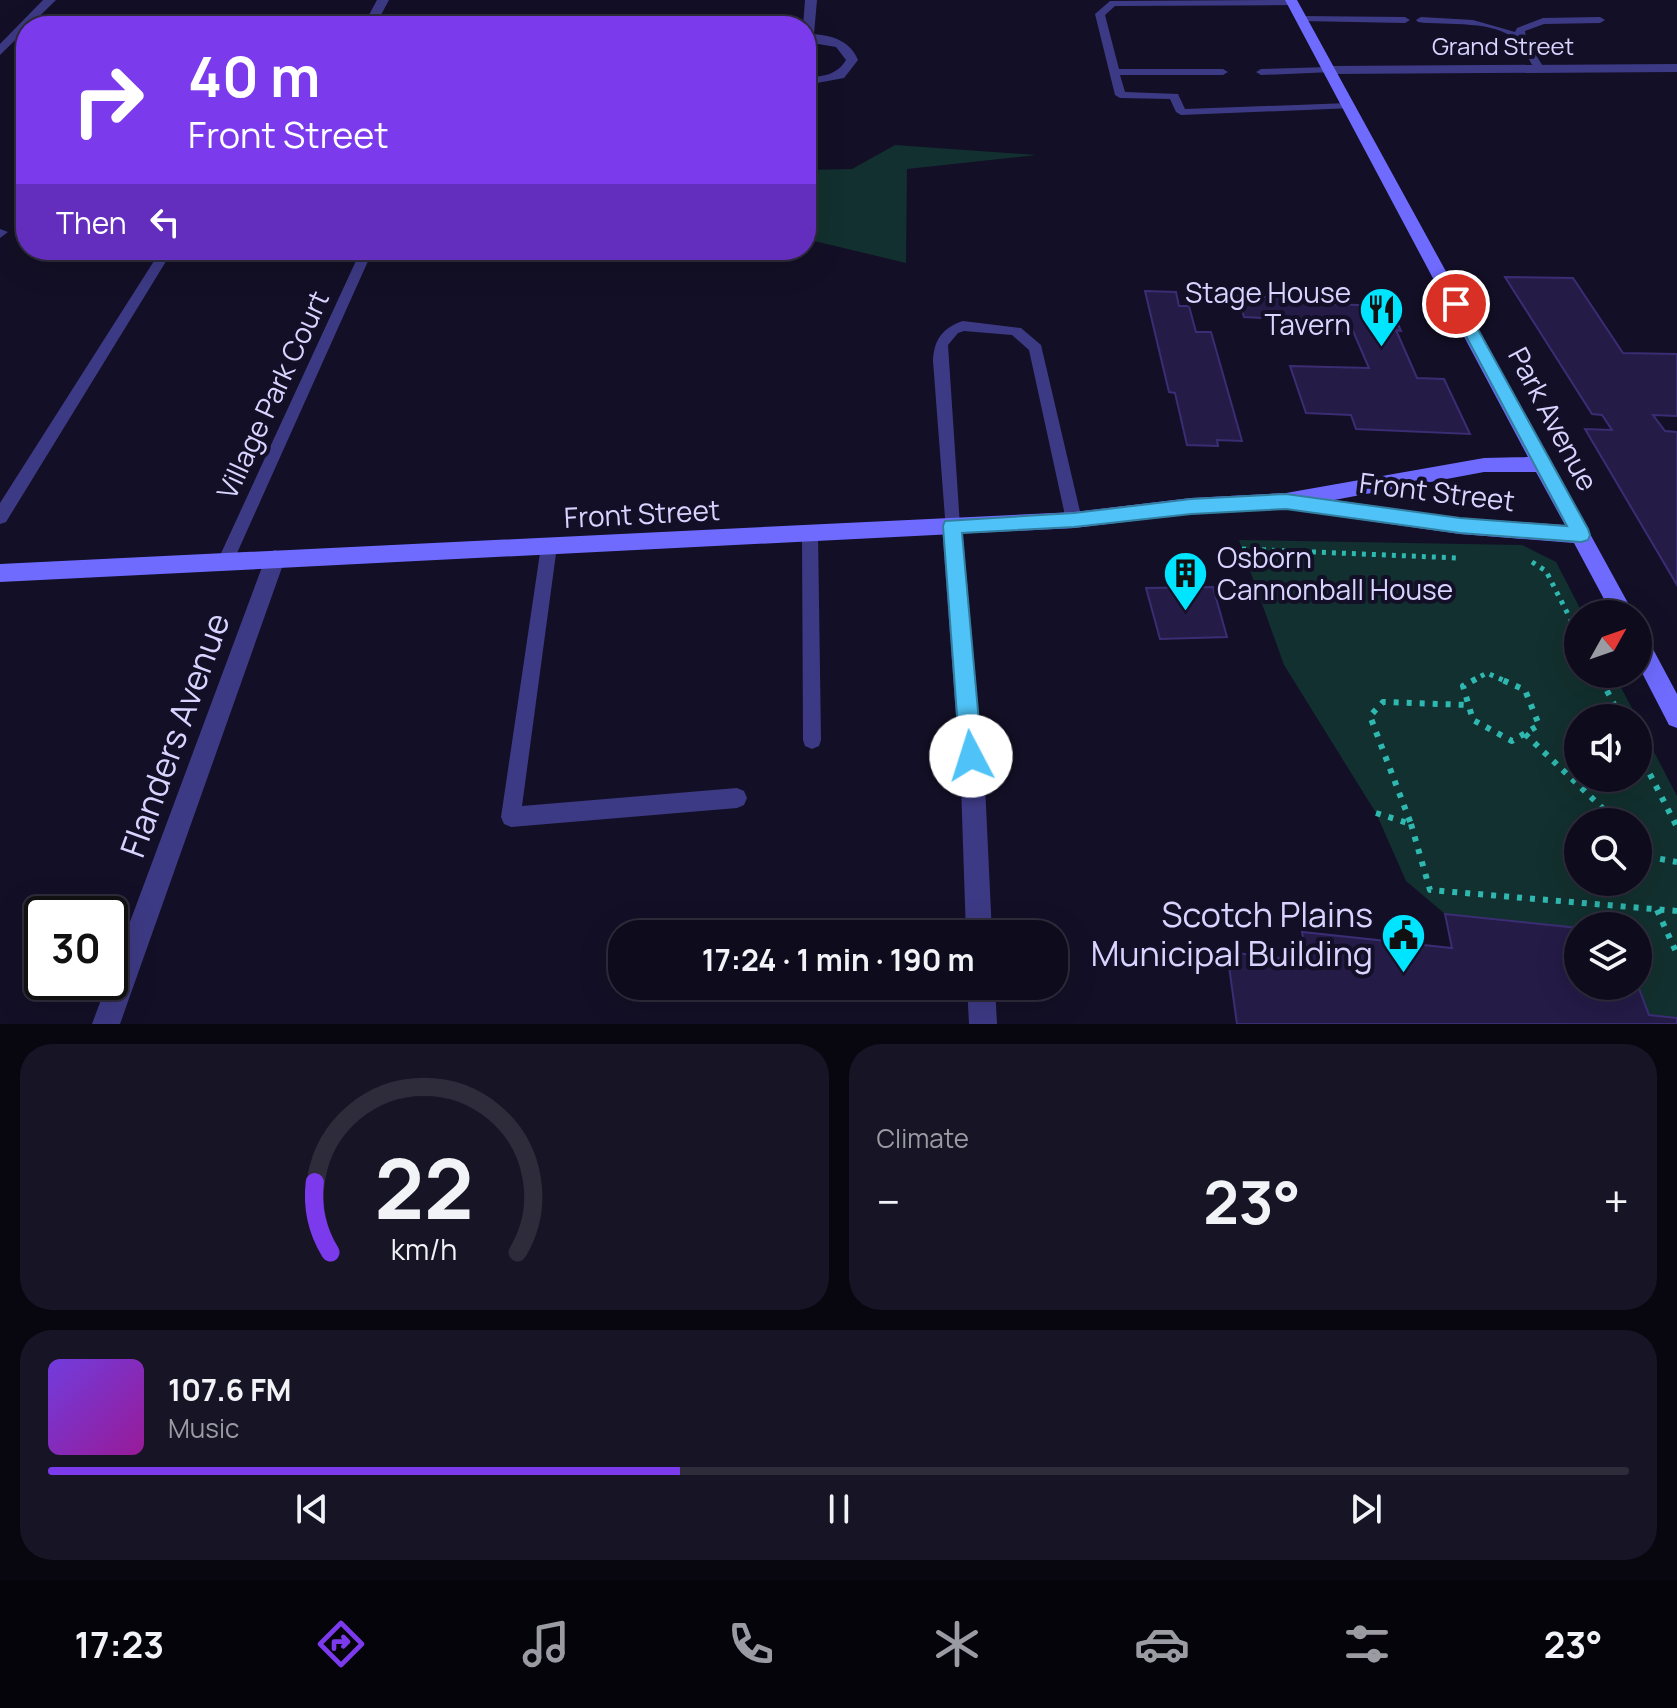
<!DOCTYPE html>
<meta charset="utf-8">
<style>
body{margin:0;font-family:Manrope,sans-serif;background:#171425;color:#f1f3f6;height:100vh;display:flex;flex-direction:column;font-size:30px;white-space:nowrap}
*{box-sizing:border-box;margin:0}
p{font-size:26px;color:#9b9ba3}
.icon{flex:none;width:44px;height:44px;fill:none;stroke:currentColor;stroke-width:2;stroke-linecap:round;stroke-linejoin:round}
.map{position:relative;height:1024px;overflow:hidden}
.details{display:flex;flex-direction:column;gap:20px;padding:20px;background:#08060f;flex:1}
.details>*{flex:none}
.banner{position:absolute;left:16px;top:16px;width:800px;height:244px;border-radius:32px;box-shadow:0 8px 32px #0002,0 0 0 2px #2e2b3b;background:#7c3aed;color:#fff;overflow:hidden}
.needle{width:52px;rotate:50deg}
.fabs{position:absolute;left:1564px;top:600px;display:grid;gap:16px}
.fabs a{display:grid;place-items:center;width:88px;height:88px;border-radius:50%;background:#0e0b1c;box-shadow:0 8px 32px #0002,0 0 0 2px #2e2b3b;font-size:40px}
.speed{position:absolute;left:24px;top:896px;display:flex;gap:16px;font-size:40px;font-weight:700;text-align:center}
.speed>*{display:grid;place-content:center;width:104px;height:104px;border-radius:50%;background:#0e0b1c;box-shadow:0 8px 32px #0002,0 0 0 2px #2e2b3b;line-height:1}
.speed .limit{border:4px solid #111;border-radius:12px;background:#fff;color:#111}
.pin{position:absolute;display:grid;place-items:center;width:68px;height:68px;color:#fff;margin:-34px;border:4px solid #fff;border-radius:50%;box-shadow:0 2px 8px #0007}
.me{position:absolute;width:88px;margin:-44px;rotate:355deg;stroke-linejoin:round;filter:drop-shadow(0 0 6px #0008)}
.turn{display:flex;align-items:center;gap:28px;height:168px;padding:0 40px;font-size:36px}
.turn .icon{width:104px;height:104px;stroke-width:2.5}
.turn b{display:block;font-size:56px;line-height:68px}
.then{display:flex;align-items:center;height:76px;padding:0 40px;background:#0003;gap:16px;font-size:30px}
.big{font-size:60px;font-weight:700;line-height:1.1}
.details .card{flex:1;display:flex;flex-direction:column;justify-content:center;gap:12px;min-width:0;padding:0 28px;border-radius:32px;background:#171425}
.details .dial{align-items:center;gap:0}
.dial svg{height:208px;overflow:visible;fill:none;stroke:#2e2b3b;stroke-width:7;stroke-linecap:round;text-anchor:middle}
.dial text{fill:#f1f3f6;stroke:none}
.song{display:flex;align-items:center;gap:24px}
.cover{width:96px;height:96px;border-radius:12px;background:linear-gradient(135deg,hsl(260 70% 55%),hsl(300 70% 35%))}
.played{height:8px;border-radius:4px;background:linear-gradient(90deg,#7c3aed 40%,#2e2b3b 40%)}
.keys{display:flex;justify-content:space-around;direction:ltr}
.heat{display:flex;justify-content:space-between;align-items:center;font-size:44px;direction:ltr}
.details .tiles{flex:1;display:grid;gap:20px;grid-template-columns:1fr 1fr}
.card:last-child{grid-column:span 2}
.trip{position:absolute;left:608px;top:920px;width:460px;height:80px;border-radius:32px;background:#0e0b1c;box-shadow:0 8px 32px #0002,0 0 0 2px #2e2b3b;font-weight:700;line-height:80px;text-align:center}
.menu{display:flex;height:128px;justify-content:space-around;align-items:center;background:#06040b;color:#9b9ba3}
.menu .icon{width:56px;height:56px}
.menu .on{color:#7c3aed}
.menu b{font-size:36px;color:#f1f3f6}
.map>svg:first-child{display:block}
.green{fill:#12302f;fill-rule:evenodd}
.building{fill:#241b47;stroke:#3b2d73;stroke-width:2}
.lines{fill:none;stroke-linecap:round;stroke-linejoin:round}
.path-far1{stroke:#2fb8b0;stroke-width:5;stroke-dasharray:4 6;stroke-linecap:butt}
.path{stroke:#2fb8b0;stroke-width:6;stroke-dasharray:5 8;stroke-linecap:butt}
.lane{fill:#3d3a85;fill-rule:evenodd}
.street{fill:#3d3a85;fill-rule:evenodd}
.secondary{fill:#6f6bff;fill-rule:evenodd}
.route{fill:#4fc3f7;stroke:#337fa1;stroke-width:2}
.labels{text-anchor:middle;stroke-width:8;stroke-linejoin:round;paint-order:stroke}
.far-street-label{font-size:24px;fill:#d9d4ff;stroke:#130f26}
.poi-label{font-size:28px;fill:#d9d4ff;stroke:#130f26;text-anchor:end}
.street-label{font-size:28px;fill:#d9d4ff;stroke:#130f26}
.near-street-label{font-size:34px;fill:#d9d4ff;stroke:#130f26}
.near-poi-label{font-size:34px;fill:#d9d4ff;stroke:#130f26;text-anchor:end}
</style>
<div class="map">
<svg width="1677" height="1024" viewBox="0 0 1677 1024">
<rect width="100%" height="100%" fill="#130f26"/>
<path class="green" d="M895,145L1037,155L907,169L906,263L806,239V170L852,169Z
M1239,540L1522,545L1556,562L1583,614H1578V674H1614L1637,718H1578V778H1638V721L1677,796V1018L1649,1015L1638,986V926H1578V928L1445,914L1406,881L1376,813L1284,665ZM1578,822H1638V882H1578Z"/>
<path class="building" d="M1505,277L1573,278L1623,353L1677,354V416L1653,415L1665,431L1677,432V585L1585,429L1612,430L1602,415L1592,414Z
M1145,291L1176,292L1179,306H1189L1196,332H1211L1242,441L1217,440L1218,446L1187,445L1175,393L1169,392Z
M1238,296L1325,299L1326,304L1390,306L1401,331L1396,330L1417,378L1444,379L1470,434L1356,429L1351,415L1306,413L1290,366L1369,368L1353,331L1286,329L1282,319L1244,317Z
M1213,587L1227,637L1160,639L1146,588Z
M1445,914L1578,928V986H1638L1649,1015L1677,1018V1024H1237L1227,952L1307,961L1302,932L1452,948Z"/>
<g class="lines">
<path class="path-far1" d="M1242,549L1458,558
M1532,562L1546,571L1578,634
M1599,674L1602,681
M1472,681L1487,673L1505,681"/>
<path class="path" d="M1476,679L1463,686L1473,720L1512,741L1539,725L1525,690L1500,679
M1601,679L1621,718
M1525,734L1617,822
M1638,751L1677,827
M1376,813L1411,824L1370,716L1383,702L1469,705
M1411,824L1430,890L1677,911
M1638,848L1645,856L1677,862
M1657,910L1677,954"/>
<path class="lane" d="M1292,0L1295,1V5L1115,6L1105,15L1119,69H1223L1228,72L1223,75H1120L1125,92L1178,94L1185,109L1349,103L1354,106L1353,108L1181,115L1176,112L1170,99L1120,98L1115,95L1095,14L1110,1Z
M1298,16L1405,17L1410,20L1405,23L1301,21L1296,18Z
M1421,17L1473,20L1515,32L1517,28L1543,18L1600,17L1605,20L1600,23L1544,24L1525,31L1526,39L1544,68L1539,71L1535,70C1530,62 1525,50 1518,42C1497,19 1446,26 1418,22L1416,20Z
M1329,67L1333,68V72L1261,75L1256,72L1261,69Z
M0,229L8,232L0,238Z
M161,250H173L6,522L0,524V503Z
M361,250H373L233,562L231,567L225,569L219,567L217,562Z
M963,321L1021,328L1041,345L1082,520L1080,525H1068L1066,520L1029,350L1012,335L964,331L958,333L948,345L960,526L958,531H946L933,361C934,340 942,328 963,321Z
M810,527L816,529L818,534L821,740L819,746L812,749L805,746L803,740L802,534L804,529Z
M549,539L555,541L557,546L522,806L737,788L744,791L747,798L744,805L737,808L511,827L504,824L501,817L541,546L543,541Z"/>
<path class="street" d="M43,0H56L0,55V44Z
M377,0H389L375,26H363Z
M805,0H817L814,34C834,36 850,41 858,60L844,78L806,85V77C822,77 837,75 846,60L836,47L806,42V26H803Z
M1677,64V72L1329,74L1323,70L1329,66Z
M952,518L959,520L962,526L985,785L992,934H966L961,785L942,526L945,520Z
M275,550L282,553L285,559L120,1024H92L265,559L268,553Z
M967,986H995L997,1024H969Z"/>
<path class="secondary" d="M1285,0H1297L1634,614H1612L1574,543L1460,534L1306,512L1298,507L1191,514L1074,528L0,582V564L1074,512L1191,498L1286,493L1484,458L1528,457ZM1484,472H1536L1565,525L1460,518L1334,500Z
M1638,633L1646,636L1677,694V728L1669,725L1638,665Z"/>
</g>
<path class="route" d="M1456,299L1464,304L1588,529L1590,535L1588,540L1581,542L1460,533L1286,509L1191,514L1074,527L962,533L982,756L978,763L971,767L963,763L960,756L943,526L945,521L1074,513L1191,499L1286,494L1460,518L1567,526L1449,304Z"/>
<defs>
<symbol id="restaurant-pin" viewBox="-11 -11 22 30"><path d="M0 17L-7.5 6A9.5 9.5 0 1 1 7.5 6Z" fill="#00e5ff" stroke="#130f26"/><path d="M-5-6h1v4h1v-4h1v4h1v-4h1v5L-1.5 .5V6h-2V.5L-5-1ZM5-6V6H3V1.5H1.5Q1.5-4 5-6Z" fill="#111"/></symbol>
<symbol id="building-pin" viewBox="-11 -11 22 30"><path d="M0 17L-7.5 6A9.5 9.5 0 1 1 7.5 6Z" fill="#00e5ff" stroke="#130f26"/><path d="M-4-6H4V6H1V3H-1V6H-4ZM-2.5-4.3h1.7v1.8h-1.7ZM.8-4.3h1.7v1.8H.8ZM-2.5-1h1.7V.8h-1.7ZM.8-1h1.7V.8H.8Z" fill="#111"/></symbol>
<symbol id="civic-pin" viewBox="-11 -11 22 30"><path d="M0 17L-7.5 6A9.5 9.5 0 1 1 7.5 6Z" fill="#00e5ff" stroke="#130f26"/><path d="M-.6-6.5H3V-4.5H.6V-3L4-1V1h2V6H-6V1h2V-1L-.6-3ZM-1.2 2.5V6h2.4V2.5Z" fill="#111"/></symbol>
</defs>
<g fill-rule="evenodd">
<use href="#restaurant-pin" x="1356" y="284" width="51" height="69"/>
<use href="#building-pin" x="1160" y="548" width="51" height="69"/>
<use href="#civic-pin" x="1378" y="910" width="51" height="69"/>
</g>
<g class="labels">
<g class="far-street-label">
<text x="1503" y="55">Grand Street</text>
</g>
<g class="poi-label">
<text x="1351" y="303">Stage House<tspan x="1351" dy="32">Tavern</tspan></text>
<text x="1217" y="568" text-anchor="start">Osborn<tspan x="1217" dy="32">Cannonball House</tspan></text>
</g>
<g class="street-label">
<text transform="translate(273 395) rotate(-65)" y="10">Village Park Court</text>
<text transform="translate(1553 419) rotate(62)" y="10">Park Avenue</text>
<text transform="translate(1437 492) rotate(7)" y="10">Front Street</text>
<text transform="translate(642 514) rotate(-3)" y="10">Front Street</text>
</g>
<g class="near-street-label">
<text transform="translate(175 735) rotate(-70)" y="12">Flanders Avenue</text>
</g>
<g class="near-poi-label">
<text x="1373" y="927">Scotch Plains<tspan x="1373" dy="39">Municipal Building</tspan></text>
</g>
</g>
</svg>
<div class="fabs">
<a><svg class="needle" viewBox="-14 -14 28 28"><path d="M0-13l5 13h-10z" fill="#e53935"/><path d="M0 13l5-13h-10z" fill="#9b9ba3"/></svg></a>
<a><svg class="icon" aria-label="sound" viewBox="0 0 24 24"><path d="M4 9h4l5-4v14l-5-4H4zM17 9q2 3 0 6"/></svg></a>
<a><svg class="icon" aria-label="search" viewBox="0 0 24 24"><circle cx="10" cy="10" r="6"/><path d="M15 15l6 6"/></svg></a>
<a><svg class="icon" aria-label="layers" viewBox="0 0 24 24"><path d="M12 4l9 5-9 5-9-5zM3 14l9 5 9-5"/></svg></a>
</div>
<div class="speed"><div class="limit">30</div></div>
<div class="pin" style="left:1456px;top:304px;background:#d93025"><svg class="icon" aria-label="arrive" viewBox="0 0 24 24"><path d="M6 21V4h12l-3 4 3 4H6"/></svg></div>
<svg class="me" style="left:971px;top:756px" viewBox="-20 -20 40 40"><circle r="19" fill="#fff"/><path d="M0-13L10 11 0 6-10 11z" fill="#4fc3f7"/></svg>
<div class="trip">17:24 · 1 min · 190 m</div>
<div class="banner">
<div class="turn"><svg class="icon" aria-label="right" viewBox="0 0 24 24"><path d="M7 20v-9h11M14 6l5 5-5 5"/></svg><div><b>40 m</b>Front Street</div></div>
<div class="then">Then<svg class="icon" aria-label="left" viewBox="0 0 24 24"><path d="M17 20v-9H6M10 6l-5 5 5 5"/></svg></div>
</div>
</div>
<section class="details">
<div class="tiles">
<div class="card dial"><svg viewBox="0 0 100 80">
<path d="M14 69A42 42 0 1 1 86 69"/>
<path d="M14 69A42 42 0 0 1 8 42" stroke="#7c3aed"/>
<text x="50" y="56" font-size="32" font-weight="700">22</text>
<text x="50" y="72" font-size="11">km/h</text>
</svg></div>
<div class="card"><p>Climate</p>
<div class="heat"><a>−</a><b class="big">23°</b><a>+</a></div>
</div>
<div class="card">
<div class="song"><i class="cover"></i><div><b>107.6 FM</b><p>Music</p></div></div>
<div class="played"></div>
<div class="keys"><svg class="icon" aria-label="previous" viewBox="0 0 24 24"><path d="M18 5L8 12l10 7zM5 5v14"/></svg><svg class="icon" aria-label="pause" viewBox="0 0 24 24"><path d="M8 5v14M16 5v14"/></svg><svg class="icon" aria-label="next" viewBox="0 0 24 24"><path d="M6 5l10 7-10 7zM19 5v14"/></svg></div>
</div>
</div>
</section>
<nav class="menu">
<b>17:23</b>
<svg class="icon on" aria-label="directions" viewBox="0 0 24 24"><path d="M12 3l9 9-9 9-9-9zM9 14v-3h6M13 9l2 2-2 2"/></svg>
<svg class="icon" aria-label="music" viewBox="0 0 24 24"><path d="M9 18V5l10-2v13"/><circle cx="6" cy="18" r="3"/><circle cx="16" cy="16" r="3"/></svg>
<svg class="icon" aria-label="phone" viewBox="0 0 24 24"><path d="M5 4h4l2 5-3 2q2 4 5 5l2-3 5 2v4C11 20 4 13 5 4z"/></svg>
<svg class="icon" aria-label="climate" viewBox="0 0 24 24"><path d="M12 3v18M4 7l16 10M4 17L20 7"/></svg>
<svg class="icon" aria-label="car" viewBox="0 0 24 24"><path d="M5 17H2v-5l4-1 3-4h7l3 4 3 1v5h-3M9 17h6M6 11h13"/><circle cx="7" cy="17" r="2"/><circle cx="17" cy="17" r="2"/></svg>
<svg class="icon" aria-label="filters" viewBox="0 0 24 24"><path d="M4 7h16M4 17h16"/><circle cx="9" cy="7" r="2"/><circle cx="15" cy="17" r="2"/></svg>
<b>23°</b>
</nav>
